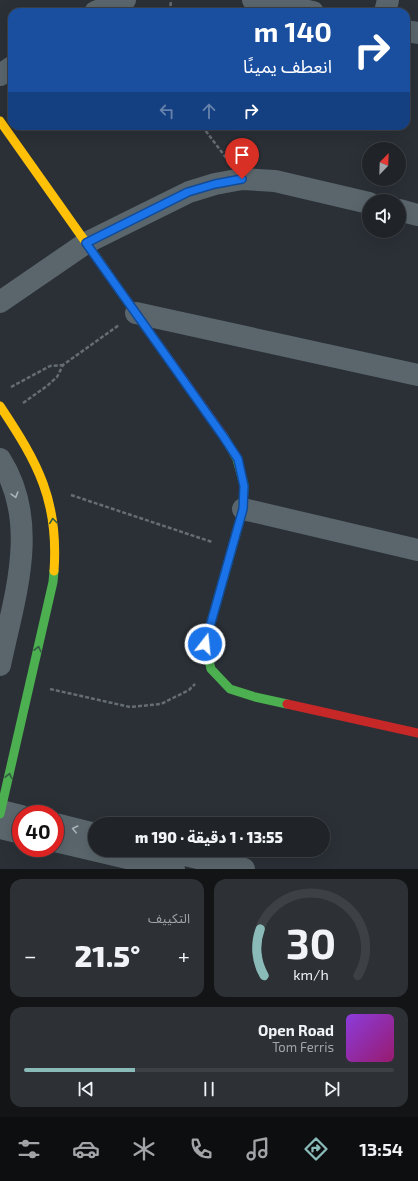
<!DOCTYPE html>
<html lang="ar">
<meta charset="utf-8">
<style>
body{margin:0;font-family:"Exo 2","Noto Sans Arabic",sans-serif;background:#2d3034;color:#f1f3f6;direction:rtl;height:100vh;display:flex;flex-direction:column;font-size:15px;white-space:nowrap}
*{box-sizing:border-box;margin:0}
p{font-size:13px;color:#a2a4a8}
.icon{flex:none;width:22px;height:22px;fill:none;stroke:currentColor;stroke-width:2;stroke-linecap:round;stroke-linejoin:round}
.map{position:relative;height:869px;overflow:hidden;direction:ltr}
.drawer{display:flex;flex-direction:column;gap:10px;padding:10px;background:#121416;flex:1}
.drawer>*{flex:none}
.banner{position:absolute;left:8px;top:8px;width:402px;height:122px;border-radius:12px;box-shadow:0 4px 16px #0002,0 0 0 1px #3d4145;direction:rtl;background:#1a4fa0;color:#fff;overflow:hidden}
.needle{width:26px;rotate:23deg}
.fabs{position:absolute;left:362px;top:142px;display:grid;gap:8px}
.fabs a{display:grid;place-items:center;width:44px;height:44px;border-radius:50%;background:#202428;box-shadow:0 4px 16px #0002,0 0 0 1px #3d4145;font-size:20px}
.speed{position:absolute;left:12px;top:805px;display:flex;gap:8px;font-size:20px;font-weight:700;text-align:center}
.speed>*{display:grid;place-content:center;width:52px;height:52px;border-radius:50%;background:#202428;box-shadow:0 4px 16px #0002,0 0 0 1px #3d4145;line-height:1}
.speed .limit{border:6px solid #d22;background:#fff;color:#111}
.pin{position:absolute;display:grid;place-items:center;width:34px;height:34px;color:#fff;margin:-41px -17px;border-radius:50% 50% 50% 0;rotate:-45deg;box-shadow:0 0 4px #0007}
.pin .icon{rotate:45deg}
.me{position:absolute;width:44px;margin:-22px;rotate:16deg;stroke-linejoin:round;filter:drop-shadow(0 0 3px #0008)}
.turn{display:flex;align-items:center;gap:14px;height:84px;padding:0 12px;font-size:18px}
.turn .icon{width:52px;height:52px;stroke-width:2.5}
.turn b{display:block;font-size:28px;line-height:34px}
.lanes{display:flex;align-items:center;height:38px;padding:0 12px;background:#0003;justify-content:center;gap:20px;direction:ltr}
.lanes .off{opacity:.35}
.big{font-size:30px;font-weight:800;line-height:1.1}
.drawer .tile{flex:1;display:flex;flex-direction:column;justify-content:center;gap:6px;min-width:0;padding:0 14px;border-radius:12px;background:#2d3034}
.drawer .dial{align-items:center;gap:0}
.dial svg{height:104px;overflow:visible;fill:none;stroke:#3d4145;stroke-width:7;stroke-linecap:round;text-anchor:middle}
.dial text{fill:#f1f3f6;stroke:none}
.song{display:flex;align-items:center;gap:12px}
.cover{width:48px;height:48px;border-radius:6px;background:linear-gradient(135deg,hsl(270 70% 55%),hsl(320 70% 35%))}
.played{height:4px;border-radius:2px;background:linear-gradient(90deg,#8bbbb9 30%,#3d4145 30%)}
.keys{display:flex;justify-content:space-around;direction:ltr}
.heat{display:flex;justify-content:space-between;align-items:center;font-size:22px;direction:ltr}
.drawer .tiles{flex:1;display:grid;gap:10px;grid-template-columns:1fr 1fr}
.tile:last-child{grid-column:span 2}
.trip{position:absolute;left:88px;top:817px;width:242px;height:40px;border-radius:20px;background:#202428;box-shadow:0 4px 16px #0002,0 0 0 1px #3d4145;font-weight:800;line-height:40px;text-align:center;direction:rtl}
.dock{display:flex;height:64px;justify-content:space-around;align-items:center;background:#0d0e10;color:#a2a4a8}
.dock .icon{width:28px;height:28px}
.dock .selected{color:#8bbbb9}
.dock b{font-size:18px;color:#f1f3f6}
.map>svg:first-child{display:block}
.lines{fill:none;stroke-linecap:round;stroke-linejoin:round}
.path{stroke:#656d72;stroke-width:2.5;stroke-dasharray:4 2;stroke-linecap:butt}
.street{stroke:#5a666c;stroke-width:22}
.fast{stroke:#4caf50;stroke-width:9}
.slow{stroke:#ffc107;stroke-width:9}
.jam{stroke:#c62828;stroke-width:9}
.oneway{stroke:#aab2ba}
.oneway2{stroke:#325c43}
.route-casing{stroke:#114b97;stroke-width:10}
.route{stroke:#1a73e8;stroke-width:7}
</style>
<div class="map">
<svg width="418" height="869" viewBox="0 0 418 869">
<rect width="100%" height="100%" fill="#2a3036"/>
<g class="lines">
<path class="path" d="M170,12L171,0
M202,126L227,159
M11,387L50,366L63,365
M23,403L47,386L57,377L63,365L119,325
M71,495L212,542
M50,689L130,707L161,704L189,690L195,684"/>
<path class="street" d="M253,0L313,12
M95,12L125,0
M385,12L388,0
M406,31L418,33
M0,75L12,67
M399,210L418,215
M0,302L86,243L189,192L215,184L242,179L275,181L369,203
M136,313L418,375
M0,459C41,523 14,598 0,665
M243,509L418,550
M1,811L21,816
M55,824L95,834
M0,828L21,833
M55,841L174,869
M164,850L244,869"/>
<path class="fast" d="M223,435L237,459L244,485L243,509L205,644L211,669L230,689L255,697L287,704
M0,814L53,582L54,571"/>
<path class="slow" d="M0,121L111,278
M0,406C38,463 59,501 54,571"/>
<path class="jam" d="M111,278L223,435
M287,704L418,733"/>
</g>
<defs><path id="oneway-chevron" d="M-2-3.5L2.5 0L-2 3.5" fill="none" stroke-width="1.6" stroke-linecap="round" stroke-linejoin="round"/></defs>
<g class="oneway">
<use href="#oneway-chevron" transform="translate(15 495) rotate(74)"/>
<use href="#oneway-chevron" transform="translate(75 829) rotate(-167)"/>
</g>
<g class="oneway2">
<use href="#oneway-chevron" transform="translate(53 521) rotate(-97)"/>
<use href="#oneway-chevron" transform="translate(38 649) rotate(-77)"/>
<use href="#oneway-chevron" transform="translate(9 776) rotate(-77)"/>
</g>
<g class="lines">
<defs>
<path id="route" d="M205,644L243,509L244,486L238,459L223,436L86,243L188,192L215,184L242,179"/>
</defs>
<use href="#route" class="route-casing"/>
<use href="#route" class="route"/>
</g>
</svg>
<div class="fabs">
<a><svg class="needle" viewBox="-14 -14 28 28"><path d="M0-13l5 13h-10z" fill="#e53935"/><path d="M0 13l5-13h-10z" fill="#a2a4a8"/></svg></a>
<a><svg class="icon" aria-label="sound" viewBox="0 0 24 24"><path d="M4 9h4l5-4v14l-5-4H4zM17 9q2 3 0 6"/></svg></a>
</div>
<div class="speed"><div class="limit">40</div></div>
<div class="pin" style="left:242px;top:179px;background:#d93025"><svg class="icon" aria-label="arrive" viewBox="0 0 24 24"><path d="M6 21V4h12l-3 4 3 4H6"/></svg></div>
<svg class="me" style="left:205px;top:644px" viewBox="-20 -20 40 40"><circle r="17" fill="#1a73e8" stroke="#fff" stroke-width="3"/><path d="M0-11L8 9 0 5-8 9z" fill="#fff"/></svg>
<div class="trip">13:55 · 1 دقيقة · 190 m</div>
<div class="banner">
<div class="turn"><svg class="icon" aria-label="right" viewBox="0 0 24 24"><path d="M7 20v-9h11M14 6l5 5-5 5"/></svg><div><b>140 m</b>انعطف يمينًا</div></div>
<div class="lanes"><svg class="icon off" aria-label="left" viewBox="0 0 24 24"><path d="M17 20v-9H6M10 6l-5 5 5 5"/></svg><svg class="icon off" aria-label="ahead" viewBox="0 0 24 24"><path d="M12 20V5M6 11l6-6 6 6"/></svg><svg class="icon" aria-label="right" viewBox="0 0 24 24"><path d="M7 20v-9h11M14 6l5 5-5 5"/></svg></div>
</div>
</div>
<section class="drawer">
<div class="tiles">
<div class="tile dial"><svg viewBox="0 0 100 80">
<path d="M14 69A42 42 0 1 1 86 69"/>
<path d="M14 69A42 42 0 0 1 11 33" stroke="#8bbbb9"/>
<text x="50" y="56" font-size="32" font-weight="700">30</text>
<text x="50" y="72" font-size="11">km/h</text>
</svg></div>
<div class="tile"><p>التكييف</p>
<div class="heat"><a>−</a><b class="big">21.5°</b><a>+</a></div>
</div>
<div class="tile">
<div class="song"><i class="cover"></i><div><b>Open Road</b><p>Tom Ferris</p></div></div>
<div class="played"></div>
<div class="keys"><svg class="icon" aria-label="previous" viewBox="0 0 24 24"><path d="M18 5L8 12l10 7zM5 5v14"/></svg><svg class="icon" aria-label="pause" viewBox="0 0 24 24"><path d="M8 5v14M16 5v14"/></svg><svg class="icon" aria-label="next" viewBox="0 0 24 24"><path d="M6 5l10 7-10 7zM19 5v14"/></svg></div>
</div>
</div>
</section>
<nav class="dock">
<b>13:54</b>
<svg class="icon selected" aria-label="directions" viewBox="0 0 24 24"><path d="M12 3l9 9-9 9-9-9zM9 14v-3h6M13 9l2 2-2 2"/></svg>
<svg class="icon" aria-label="music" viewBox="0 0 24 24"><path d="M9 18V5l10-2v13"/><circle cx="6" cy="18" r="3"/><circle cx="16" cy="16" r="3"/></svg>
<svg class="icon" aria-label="phone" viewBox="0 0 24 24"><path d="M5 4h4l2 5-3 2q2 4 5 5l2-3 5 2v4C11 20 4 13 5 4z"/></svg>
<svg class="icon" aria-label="climate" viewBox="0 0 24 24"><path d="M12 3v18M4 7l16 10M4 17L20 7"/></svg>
<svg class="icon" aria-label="car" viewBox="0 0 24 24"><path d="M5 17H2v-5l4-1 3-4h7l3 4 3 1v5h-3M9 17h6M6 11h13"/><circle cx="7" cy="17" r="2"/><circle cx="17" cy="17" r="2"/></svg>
<svg class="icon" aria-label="filters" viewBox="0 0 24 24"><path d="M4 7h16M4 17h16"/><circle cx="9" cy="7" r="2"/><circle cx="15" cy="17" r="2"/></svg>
</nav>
